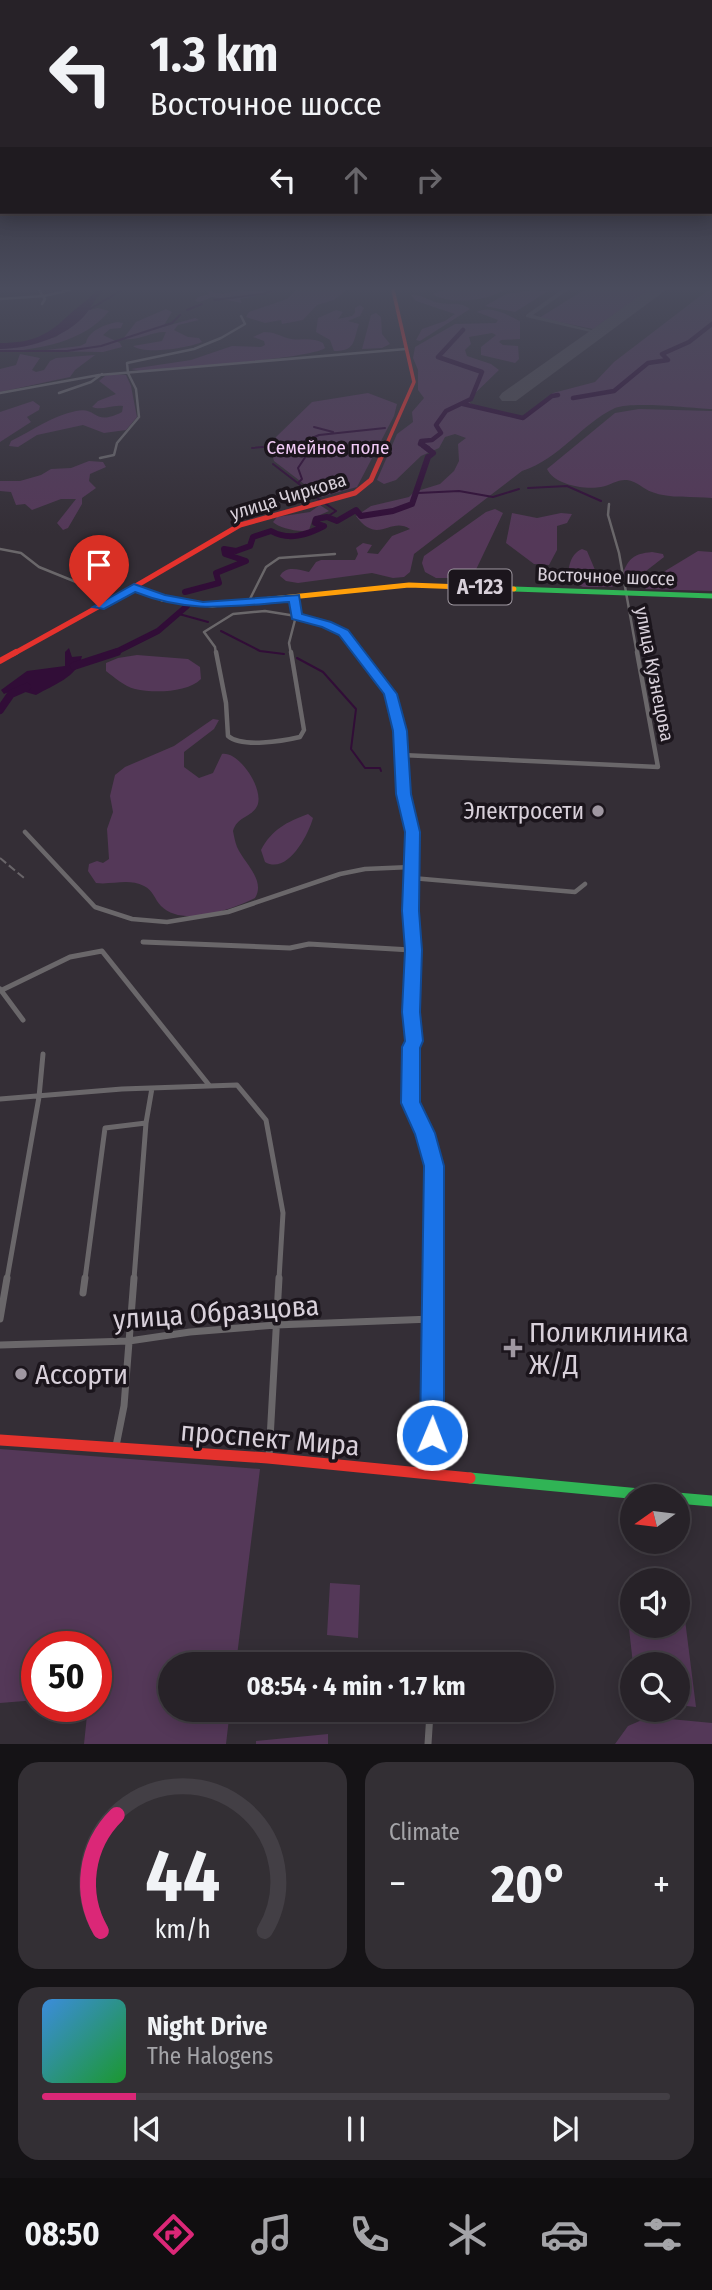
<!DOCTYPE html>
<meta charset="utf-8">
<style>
body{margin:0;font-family:"Fira Sans Condensed",sans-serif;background:#332f34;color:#f1f3f6;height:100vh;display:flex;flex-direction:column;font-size:26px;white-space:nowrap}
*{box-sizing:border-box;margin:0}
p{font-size:23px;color:#a4a4a8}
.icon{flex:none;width:38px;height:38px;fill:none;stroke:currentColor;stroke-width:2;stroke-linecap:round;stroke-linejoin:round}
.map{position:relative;height:1744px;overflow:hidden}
.side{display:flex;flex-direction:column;gap:18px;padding:18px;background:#151316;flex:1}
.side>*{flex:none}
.hud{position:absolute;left:0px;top:0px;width:712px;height:214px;box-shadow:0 4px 18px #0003,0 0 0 2px #433f45;background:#272228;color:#f1f3f6;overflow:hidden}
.needle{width:46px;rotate:256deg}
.tools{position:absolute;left:620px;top:1484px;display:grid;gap:14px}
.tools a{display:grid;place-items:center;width:70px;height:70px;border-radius:50%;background:#272228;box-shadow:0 4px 18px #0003,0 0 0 2px #433f45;font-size:35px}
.speed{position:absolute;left:21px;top:1631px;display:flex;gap:14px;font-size:35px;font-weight:700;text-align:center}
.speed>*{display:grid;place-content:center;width:91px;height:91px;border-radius:50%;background:#272228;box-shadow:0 4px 18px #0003,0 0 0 2px #433f45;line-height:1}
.speed .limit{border:10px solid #d22;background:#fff;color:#111}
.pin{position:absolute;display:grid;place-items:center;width:60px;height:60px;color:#fff;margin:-72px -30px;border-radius:50% 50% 50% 0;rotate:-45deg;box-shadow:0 0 7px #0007}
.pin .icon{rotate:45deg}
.me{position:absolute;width:77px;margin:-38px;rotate:1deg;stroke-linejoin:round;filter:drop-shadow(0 0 5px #0008)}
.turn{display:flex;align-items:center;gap:24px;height:147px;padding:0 35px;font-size:32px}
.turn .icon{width:91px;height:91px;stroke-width:2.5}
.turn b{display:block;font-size:49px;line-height:60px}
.lanes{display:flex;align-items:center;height:66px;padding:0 35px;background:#0003;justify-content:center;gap:35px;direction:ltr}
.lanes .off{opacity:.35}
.big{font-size:52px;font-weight:700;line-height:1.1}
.side .card{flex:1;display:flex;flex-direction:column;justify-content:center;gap:10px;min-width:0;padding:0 24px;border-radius:21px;background:#332f34}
.side .dial{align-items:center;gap:0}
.dial svg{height:182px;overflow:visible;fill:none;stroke:#433f45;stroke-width:7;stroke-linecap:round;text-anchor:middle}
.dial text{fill:#f1f3f6;stroke:none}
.song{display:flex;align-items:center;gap:21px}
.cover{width:84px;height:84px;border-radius:10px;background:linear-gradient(135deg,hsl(210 70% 55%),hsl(130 70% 35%))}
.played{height:7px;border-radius:4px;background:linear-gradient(90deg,#db2777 15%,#433f45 15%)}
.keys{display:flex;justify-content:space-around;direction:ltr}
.heat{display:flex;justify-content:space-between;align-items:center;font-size:38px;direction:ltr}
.side .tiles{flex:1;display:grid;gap:18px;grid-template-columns:1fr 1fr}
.card:last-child{grid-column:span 2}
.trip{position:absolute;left:158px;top:1652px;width:396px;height:70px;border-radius:35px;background:#272228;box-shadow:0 4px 18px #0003,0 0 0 2px #433f45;font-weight:700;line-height:70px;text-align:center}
.tabs{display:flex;height:112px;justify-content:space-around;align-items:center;background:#100e10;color:#a4a4a8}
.tabs .icon{width:49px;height:49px}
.tabs .selected{color:#db2777}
.tabs b{font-size:32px;color:#f1f3f6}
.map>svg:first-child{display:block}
.green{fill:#543858}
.water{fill:#310d37}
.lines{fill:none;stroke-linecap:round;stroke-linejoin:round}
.stream{stroke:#310d37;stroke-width:2}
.river-far2{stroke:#310d37;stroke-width:4.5}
.river-far1{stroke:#310d37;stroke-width:6}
.river{stroke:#310d37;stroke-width:8}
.taxiway{fill:#4e4a50;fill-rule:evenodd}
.runway{fill:#4e4a50;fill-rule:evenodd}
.street-far3{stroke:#6a676a;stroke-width:2.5}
.street-far2{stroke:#6a676a;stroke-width:4.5}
.street-far1{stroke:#6a676a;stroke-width:5}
.street{stroke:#6a676a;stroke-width:7}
.fast-far2{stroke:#30b455;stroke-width:5}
.fast-far1{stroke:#30b455;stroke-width:6}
.fast{stroke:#30b455;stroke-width:11}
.slow-far3{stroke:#ff9f0a;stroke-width:5}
.slow-far2{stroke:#ff9f0a;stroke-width:6}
.slow-far1{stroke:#ff9f0a;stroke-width:9}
.slow{stroke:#ff9f0a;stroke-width:11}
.jam-far3{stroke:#e5322d;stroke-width:3.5}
.jam-far2{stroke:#e5322d;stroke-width:5}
.jam-far1{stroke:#e5322d;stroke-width:6}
.jam{stroke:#e5322d;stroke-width:11}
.rail{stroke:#696569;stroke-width:2;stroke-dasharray:8 3.5;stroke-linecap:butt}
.route{fill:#1a73e8;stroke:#114b97;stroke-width:2}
.poi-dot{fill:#9f97a1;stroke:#1b151c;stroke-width:2.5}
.labels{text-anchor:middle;stroke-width:7;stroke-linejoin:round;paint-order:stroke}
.far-park-label{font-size:19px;fill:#f1caf6;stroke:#1b151c}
.far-street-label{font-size:19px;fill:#d8d0da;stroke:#1b151c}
.shield{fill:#1b151c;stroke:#9f98a1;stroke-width:2}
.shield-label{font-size:21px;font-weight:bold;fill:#d8d0da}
.poi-label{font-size:23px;fill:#d8d0da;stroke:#1b151c;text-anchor:end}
.near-street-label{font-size:28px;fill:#d8d0da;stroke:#1b151c}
.near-poi-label{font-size:28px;fill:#d8d0da;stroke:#1b151c;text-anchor:start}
</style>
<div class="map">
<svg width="712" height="1744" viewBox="0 0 712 1744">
<rect width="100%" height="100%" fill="#342e36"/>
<path class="green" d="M238,290L276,292L240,299L242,303L212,297L200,302L195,301L198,297L209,294L208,291L223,294Z
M296,290H346L334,300L317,305L303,320L282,324L281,320L265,323L246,317L249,312L287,299Z
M444,290H504C487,301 450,305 432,294Z
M533,290L548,291L515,312L485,306L506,294Z
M584,290H650L593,329L539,318Z
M708,290H712V409C691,408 632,401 615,408C581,424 560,459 522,471L414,554L410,572L404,577L393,578L372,573L298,583L286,581L280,576C286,565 299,570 309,572L316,562L321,560H355L358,554L356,548L363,543L372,545L367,553L378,554L392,536L410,529C390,516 378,546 356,516L371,506L409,497L414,492L440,484L454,471L459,461L458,444L466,438L455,434L445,437L439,448L421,456L396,480L384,484L377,480L397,434L413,422L412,412L424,398L418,390V370L413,358L415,347L455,324L496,323L498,320L477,312C490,305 508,315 520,321V339L501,340L499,342L503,345L518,346L519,359L515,363L481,355V347L496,335L492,333L469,337L471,344L465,350L467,356L491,364L499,370L468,400L471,404L509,416H526L553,393L595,382L614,362Z
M411,295C423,294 430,302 440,303C451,305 460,301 470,309L420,341L416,340L422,329L445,321L455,314L416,301Z
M360,305L364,308L360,316L348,321L359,324C353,341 356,351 334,351L330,340L316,332L318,318L336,310L343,312L338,319L352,316L355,313V308Z
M98,308L109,311C85,342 37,350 0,352V349L56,337L89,310Z
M166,309L172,312L163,327L195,318L199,320L178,325L174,330L188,337L199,338L202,342C188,348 145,355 133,346L162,341L166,332C152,331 139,341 123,339L136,322Z
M376,313L381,317L382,334L390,344L382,348L362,349L371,315Z
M117,322L123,323L121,328L110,329L103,335L120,343L122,347L103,352L38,351L80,346L86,343C88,331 106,324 117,322Z
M264,332C274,332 278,335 287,338C300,342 310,336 323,343L325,348C311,359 169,368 141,371L131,369L191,360L232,346L261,347L265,345L264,341L253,337Z
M20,354L40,358L32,370L36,372L44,370L50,361L56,358L95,355L75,370L70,377L0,392V369L16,365Z
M114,374L126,375L131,386L137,417L126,430L104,433L83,425L37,435L18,447L9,446L11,441C33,430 52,416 76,411C98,406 93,427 122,412L123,406C113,404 102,411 92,407L98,401L116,394L99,381L105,376Z
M368,393L397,404L394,416L357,487L321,497L274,461L271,450L276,437L312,402Z
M33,401L40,406L39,410L27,417L31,422L0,442V412Z
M639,409L712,411V498C694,496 669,499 652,492C643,489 637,481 627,480C618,479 611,485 601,487C586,490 554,485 547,469L615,413Z
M89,461L103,462L106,467L90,474L89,481L96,488L82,498V504L68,528L63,530L57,523L76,499H61L32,510L25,504L16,505L11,492L0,491V481H20L41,475L51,469L71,468Z
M320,505L329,511L313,518L309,530C300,533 279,528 273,522L277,517L310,512Z
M495,509L503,513L472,578H436L425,572L422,563L424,556L486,512Z
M512,513L537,518L561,513L572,514L567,523L557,526V550L549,565L534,564L506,543Z
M582,549L587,551L598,577L608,581L613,587H583L568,580C568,568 570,554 582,549Z
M698,551L712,552V591L645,589L665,571Z
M652,552L663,554L664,557L637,578L632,580L622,575C629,558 633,554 652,552Z
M137,655L188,659L200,667L201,679C187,693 153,693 135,689C124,686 115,678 106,671V663L118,658Z
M213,719L219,720L214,729L184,752V767L199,778L213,773L222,754C240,751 267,793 256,808C249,818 237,817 233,831C234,836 235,842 237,847C244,863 266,880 255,898C232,909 183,928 161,906C155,900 153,890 144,886C128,878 113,885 96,883L88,871L89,864L97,861L103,863L109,859L107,829L113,812L110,796L115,775L125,767L174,746Z
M308,814L313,818C308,836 287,875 265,862L261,850C272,829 287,822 308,814Z
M0,1449L260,1469L236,1664H170V1710H230L226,1744H84L88,1706H96V1647H37V1700L0,1703Z
M330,1583L360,1585L358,1638L327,1635Z
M625,1593H632V1626H677V1596H682L696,1707L677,1705V1664H633Z
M649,1717L712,1723V1744H615L628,1726Z
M328,1734V1744H256V1741Z"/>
<path class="water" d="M96,290H103C98,296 94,302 90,308C74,335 30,349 0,349V343C34,343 48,335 71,313C80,305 89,300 96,290Z
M69,648L72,657L82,656C78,677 53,685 36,695L15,689L4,694L1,690L27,671L65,666V652Z"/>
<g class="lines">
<path class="stream" d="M214,300L263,294L274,290
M90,309L122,290
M187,310L202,304
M0,351H67L101,346L172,323L180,315
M314,427L333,432
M252,448L298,444L319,435L385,428
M273,464L321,501
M298,483L302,479L298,468L306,456
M528,488L567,486L601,501
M418,493L459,491L493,497L519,489
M326,504L336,511L327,517
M179,614L208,622
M221,631L260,651L284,654
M297,658L323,672L356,709L351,749L365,768H380L381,771"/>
<path class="river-far2" d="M573,398L614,391L648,363L668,360L662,354L689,342L712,324
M463,404L523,418L552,396L558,395
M428,448L420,444L421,441L432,440L441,433L436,425L446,411L471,399L482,372L438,357L463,330"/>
<path class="river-far1" d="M185,592L219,583L216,573L246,561L225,554L224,549L236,551L250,546L253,537L271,531C289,541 307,535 324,526L315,523L316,519L327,517L337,521L356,510L361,516L393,511L412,504L428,457L433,453L424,446
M112,654L158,631L187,606"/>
<path class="river" d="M74,666L117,652
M0,710L11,694L27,687"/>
<path class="taxiway" d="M561,290H568L533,315L599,332V334L526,317V315Z"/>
<path class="runway" d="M648,290H666L516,401H502L499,397L502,393Z"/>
<path class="street-far3" d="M39,290L45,299L42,304
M0,299L44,296L70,290
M0,393L99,375L406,349
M59,393L91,382L102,374
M100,458L114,455L117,443L139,417L136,389L128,373L127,363L194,349L221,338L245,324L241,316
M609,504L608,515L619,553L637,654
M0,549L21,553L39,567L86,586L93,591L99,607
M248,603L266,567L279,558L335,554
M216,654L215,647L204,632L233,614L265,611L296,616L289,643L291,654"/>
<path class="street-far2" d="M216,652L226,703L228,736C242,748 283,741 300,737L304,730L291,652
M402,755L658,767L637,652
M25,832L95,907L132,919L167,922L228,912L340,874L365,869L411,867
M412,878L575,892L585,884"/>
<path class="street-far1" d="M143,942L290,948L309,944L411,950
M0,989L23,1020
M0,991L70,957L102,951L209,1085
M0,1099L122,1089L237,1085L266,1120L283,1213L279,1279
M7,1279L39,1097L43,1054
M85,1279L105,1128L146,1123
M134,1279L146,1123L152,1088"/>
<path class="street" d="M83,1293L85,1278
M0,1319L7,1278
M0,1345L129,1341L190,1332L276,1325L432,1319
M116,1446L124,1406L134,1278
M269,1457L279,1278
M428,1744L430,1713"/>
<path class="fast-far2" d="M514,589L712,596
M295,598L296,616C329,625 339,626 360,654"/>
<path class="fast-far1" d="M359,652L383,683L396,708L400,731L403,794L412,832L411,921"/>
<path class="fast" d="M470,1478L661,1496
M677,1498L712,1501"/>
<path class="slow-far3" d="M134,587L162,599L212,605L409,585L514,589"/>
<path class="slow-far2" d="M411,921V924"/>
<path class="slow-far1" d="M411,923L414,1034L411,1047V1103L425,1133L434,1166L433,1279"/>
<path class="slow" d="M431,1473L433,1278"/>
<path class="jam-far3" d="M385,448L414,382L393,290"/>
<path class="jam-far2" d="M134,587L240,525L355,493L371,480L386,446
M13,654L134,587"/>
<path class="jam-far1" d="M0,661L16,652"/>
<path class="jam" d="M0,1440L268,1458L470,1478"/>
<path class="rail" d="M0,858L24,878"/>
</g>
<linearGradient id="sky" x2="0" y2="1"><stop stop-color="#1d191e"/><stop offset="0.54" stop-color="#4a4c5d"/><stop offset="1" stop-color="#4a4c5d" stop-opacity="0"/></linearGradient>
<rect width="712" height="534" fill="url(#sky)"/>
<path class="route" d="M134,584L165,595L203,602L299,595L302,614L331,622L348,630L397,694L407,731L411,794L420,832L419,911L422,950L420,1012L423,1041L420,1048V1102L435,1133L444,1166V1435L441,1444L432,1447L424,1444L420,1435L424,1166L415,1134L401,1103L402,1047L405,1041L402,1012L405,950L402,911L405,832L396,794L393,731L384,694L339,635L322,627L292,619L289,602C231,606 190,614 135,592L104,609L93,607Z"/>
<g class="poi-dot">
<circle cx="598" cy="811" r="7"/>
<path d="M509.5 1337.5h7v7h7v7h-7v7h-7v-7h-7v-7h7z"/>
<circle cx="21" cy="1374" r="7"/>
</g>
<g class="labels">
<g class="far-park-label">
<text x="328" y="454">Семейное поле</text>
</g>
<g class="far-street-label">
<text transform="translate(288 496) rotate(-17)" y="7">улица Чиркова</text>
<text transform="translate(606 576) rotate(2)" y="7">Восточное шоссе</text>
<text transform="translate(655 674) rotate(79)" y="7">улица Кузнецова</text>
</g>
<rect class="shield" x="448.5" y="569.5" width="63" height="35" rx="5"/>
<g class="shield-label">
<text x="480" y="594">А-123</text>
</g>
<g class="poi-label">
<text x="584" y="819">Электросети</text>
</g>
<g class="near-street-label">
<text transform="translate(216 1312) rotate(-4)" y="10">улица Образцова</text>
<text transform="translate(270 1438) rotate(5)" y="10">проспект Мира</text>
</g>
<g class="near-poi-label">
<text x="529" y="1342">Поликлиника<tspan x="529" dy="32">Ж/Д</tspan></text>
<text x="35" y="1384">Ассорти</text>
</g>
</g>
</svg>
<div class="tools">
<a><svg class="needle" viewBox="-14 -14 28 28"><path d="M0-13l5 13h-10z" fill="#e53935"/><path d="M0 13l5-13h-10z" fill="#a4a4a8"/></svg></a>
<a><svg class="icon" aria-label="sound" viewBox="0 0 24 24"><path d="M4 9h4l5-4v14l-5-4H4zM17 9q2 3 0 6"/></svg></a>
<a><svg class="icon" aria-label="search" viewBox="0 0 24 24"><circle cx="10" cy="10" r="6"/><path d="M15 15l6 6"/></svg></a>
</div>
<div class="speed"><div class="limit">50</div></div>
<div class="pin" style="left:99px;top:607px;background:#d93025"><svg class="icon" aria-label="arrive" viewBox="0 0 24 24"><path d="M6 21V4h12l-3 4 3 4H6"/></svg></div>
<svg class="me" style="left:432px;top:1435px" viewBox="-20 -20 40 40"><circle r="17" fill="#1a73e8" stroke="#fff" stroke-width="3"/><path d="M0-11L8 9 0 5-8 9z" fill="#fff"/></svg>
<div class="trip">08:54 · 4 min · 1.7 km</div>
<div class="hud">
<div class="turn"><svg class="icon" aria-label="left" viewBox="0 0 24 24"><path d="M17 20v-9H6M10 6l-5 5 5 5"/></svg><div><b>1.3 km</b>Восточное шоссе</div></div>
<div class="lanes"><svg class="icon" aria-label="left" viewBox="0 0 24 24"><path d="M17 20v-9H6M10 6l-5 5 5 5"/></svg><svg class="icon off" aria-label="ahead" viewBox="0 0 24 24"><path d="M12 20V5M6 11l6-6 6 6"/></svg><svg class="icon off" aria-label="right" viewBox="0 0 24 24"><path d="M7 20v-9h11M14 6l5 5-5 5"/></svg></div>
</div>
</div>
<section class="side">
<div class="tiles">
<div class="card dial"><svg viewBox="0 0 100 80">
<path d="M14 69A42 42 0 1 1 86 69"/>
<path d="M14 69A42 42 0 0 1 21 18" stroke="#db2777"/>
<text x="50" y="56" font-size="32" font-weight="700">44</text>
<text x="50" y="72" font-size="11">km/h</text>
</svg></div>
<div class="card"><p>Climate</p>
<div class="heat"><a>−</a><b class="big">20°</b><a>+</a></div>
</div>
<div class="card">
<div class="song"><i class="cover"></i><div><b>Night Drive</b><p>The Halogens</p></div></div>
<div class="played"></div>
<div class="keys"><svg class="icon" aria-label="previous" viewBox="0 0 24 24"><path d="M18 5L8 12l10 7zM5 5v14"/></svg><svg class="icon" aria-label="pause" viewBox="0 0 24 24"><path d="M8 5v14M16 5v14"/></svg><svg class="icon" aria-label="next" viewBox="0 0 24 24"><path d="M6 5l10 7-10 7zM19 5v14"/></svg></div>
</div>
</div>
</section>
<nav class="tabs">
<b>08:50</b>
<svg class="icon selected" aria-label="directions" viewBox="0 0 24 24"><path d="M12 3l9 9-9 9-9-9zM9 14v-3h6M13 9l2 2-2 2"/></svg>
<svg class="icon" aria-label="music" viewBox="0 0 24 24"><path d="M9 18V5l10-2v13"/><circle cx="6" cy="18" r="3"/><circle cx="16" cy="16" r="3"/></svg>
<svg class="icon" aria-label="phone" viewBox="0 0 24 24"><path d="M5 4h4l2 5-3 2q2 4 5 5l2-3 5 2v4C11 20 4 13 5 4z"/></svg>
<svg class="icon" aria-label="climate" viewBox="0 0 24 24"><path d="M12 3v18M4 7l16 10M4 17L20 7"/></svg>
<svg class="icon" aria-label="car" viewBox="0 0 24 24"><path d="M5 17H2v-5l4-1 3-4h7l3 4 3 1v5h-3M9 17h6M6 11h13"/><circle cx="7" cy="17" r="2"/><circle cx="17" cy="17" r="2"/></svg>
<svg class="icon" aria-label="filters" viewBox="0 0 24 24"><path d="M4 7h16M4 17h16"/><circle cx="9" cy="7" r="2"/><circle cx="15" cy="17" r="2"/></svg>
</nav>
